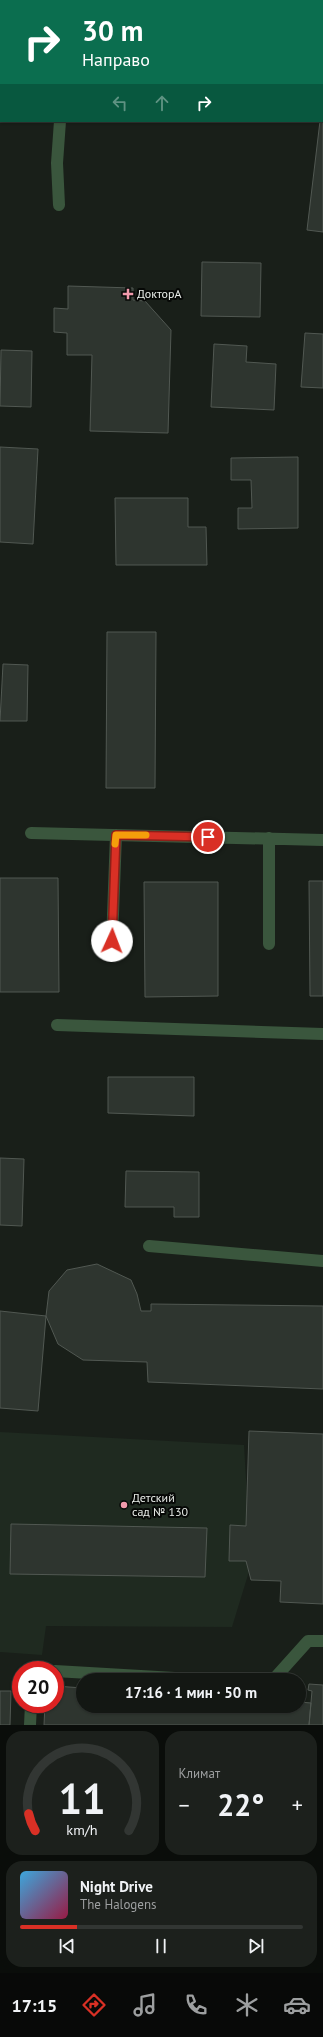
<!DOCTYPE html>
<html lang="ru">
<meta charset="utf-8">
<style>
body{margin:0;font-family:"PT Sans",sans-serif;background:#1c201c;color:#f1f3f6;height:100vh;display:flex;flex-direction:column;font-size:15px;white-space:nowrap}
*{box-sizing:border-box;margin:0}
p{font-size:13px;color:#9d9fa0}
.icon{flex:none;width:22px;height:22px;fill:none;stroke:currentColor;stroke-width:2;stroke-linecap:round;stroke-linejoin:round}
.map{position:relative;height:1725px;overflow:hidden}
.details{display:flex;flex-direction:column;gap:6px;padding:6px;background:#0a0d0a;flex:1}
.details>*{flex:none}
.hud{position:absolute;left:0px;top:0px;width:323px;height:122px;box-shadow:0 1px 3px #0004,0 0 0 1px #323633;background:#0b6e4f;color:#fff;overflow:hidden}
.speed{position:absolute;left:12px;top:1661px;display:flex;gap:8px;font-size:20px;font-weight:700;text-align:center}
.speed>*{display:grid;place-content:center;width:52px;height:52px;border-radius:50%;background:#131713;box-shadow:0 1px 3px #0004,0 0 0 1px #323633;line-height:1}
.speed .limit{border:6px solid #d22;background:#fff;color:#111}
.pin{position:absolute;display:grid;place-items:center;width:34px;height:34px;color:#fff;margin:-17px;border:2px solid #fff;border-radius:50%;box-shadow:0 1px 4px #0007}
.me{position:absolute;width:44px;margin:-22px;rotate:2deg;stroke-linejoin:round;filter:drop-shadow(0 0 3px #0008)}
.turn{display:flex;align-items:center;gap:14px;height:84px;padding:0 16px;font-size:18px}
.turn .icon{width:52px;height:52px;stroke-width:2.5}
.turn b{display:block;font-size:28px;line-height:34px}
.lanes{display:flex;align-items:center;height:38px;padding:0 16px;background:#0003;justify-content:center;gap:20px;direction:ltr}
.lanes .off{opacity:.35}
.big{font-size:30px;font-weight:700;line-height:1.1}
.details .tile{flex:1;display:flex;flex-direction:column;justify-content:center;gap:6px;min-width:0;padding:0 14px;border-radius:16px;background:#1c201c}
.details .dial{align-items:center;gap:0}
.dial svg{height:104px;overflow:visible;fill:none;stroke:#323633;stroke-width:7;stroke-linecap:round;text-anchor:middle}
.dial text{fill:#f1f3f6;stroke:none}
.song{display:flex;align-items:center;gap:12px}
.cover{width:48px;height:48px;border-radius:6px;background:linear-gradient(135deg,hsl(200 70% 55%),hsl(340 70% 35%))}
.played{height:4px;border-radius:2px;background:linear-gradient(90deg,#d93025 20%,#323633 20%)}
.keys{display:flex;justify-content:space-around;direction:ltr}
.heat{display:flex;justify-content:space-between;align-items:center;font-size:22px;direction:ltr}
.details .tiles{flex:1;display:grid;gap:6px;grid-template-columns:1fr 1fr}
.tile:last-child{grid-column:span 2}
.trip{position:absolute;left:76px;top:1673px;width:230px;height:40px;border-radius:20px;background:#131713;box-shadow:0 1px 3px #0004,0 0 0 1px #323633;font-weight:700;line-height:40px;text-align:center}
.dock{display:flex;height:64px;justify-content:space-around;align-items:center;background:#080908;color:#9d9fa0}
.dock .icon{width:28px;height:28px}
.dock .selected{color:#d93025}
.dock b{font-size:18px;color:#f1f3f6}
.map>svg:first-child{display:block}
.built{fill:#1f2a20}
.building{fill:#2e352f;stroke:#515852}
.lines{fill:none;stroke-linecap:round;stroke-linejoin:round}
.path{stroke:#707570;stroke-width:2.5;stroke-dasharray:2 2;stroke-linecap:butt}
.minor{stroke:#3a563d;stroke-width:12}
.route-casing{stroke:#8d1f18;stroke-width:10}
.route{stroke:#d93025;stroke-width:7}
.slow{stroke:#f59e0b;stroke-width:7}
.poi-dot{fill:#f29aac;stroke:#060806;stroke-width:1.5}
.labels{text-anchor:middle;stroke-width:4;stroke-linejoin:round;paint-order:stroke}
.poi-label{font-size:12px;fill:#e9ede9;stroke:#060806;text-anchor:start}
</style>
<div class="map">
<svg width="323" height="1725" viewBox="0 0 323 1725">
<rect width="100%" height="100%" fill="#191f19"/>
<path class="built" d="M0,1432L244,1445L251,1565L232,1627L46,1626L42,1655L0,1652Z"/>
<path class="building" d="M323,92V232L307,230L320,121H322Z
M202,262L261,263L260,317L201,316Z
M68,286L133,288V300L145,301L171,330L168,433L90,431L92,355H67V333L54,332V308L68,309Z
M305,333L323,334V388L301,387Z
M214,344L247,346L246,362L276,364L274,410L211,407Z
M1,350L32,351L31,407L0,406Z
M0,447L38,449L33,544L0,542Z
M298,457V528L238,529V508H252L251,480H231V458Z
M115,498H188V527H206L207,565H116Z
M107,632H156L155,788H106Z
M3,664L28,665L27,721H0Z
M0,878H58L59,992H0Z
M309,881H323V996H310Z
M144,882H218V996L145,997Z
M108,1077H194V1116L108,1113Z
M0,1158L24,1159L22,1226L0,1225Z
M126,1171L199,1172V1217H174V1207H125Z
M97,1264L131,1280L137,1294L141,1311H151V1304L323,1306V1389L148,1382L147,1362L83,1360L58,1344L46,1316L49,1291L67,1270Z
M0,1311L46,1316L38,1411L0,1408Z
M249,1431L323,1434V1604L280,1602L281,1581L251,1580L246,1561H229L230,1525L246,1526Z
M11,1524L207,1528L205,1577L10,1574Z
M309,1684L323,1685V1725H309L312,1691L308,1690Z
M55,1686L83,1688V1706H299V1702L311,1703L309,1725H44L45,1704H55Z
M0,1691H11L10,1725H0Z"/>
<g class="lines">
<path class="path" d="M258,0L263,1
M322,10H323"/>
<path class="minor" d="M77,1L78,0
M59,205L57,163L60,121
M31,833L323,840
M269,838V944
M112,941L116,835
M57,1025L323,1034
M149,1246L323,1261
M43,1670H45
M55,1671L209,1680
M273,1680L308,1641H323
M30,1725L31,1704"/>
</g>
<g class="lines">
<defs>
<path id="route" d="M112,941L116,835L208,837"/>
</defs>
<use href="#route" class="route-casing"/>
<use href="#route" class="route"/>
<path class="slow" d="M115,844L116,835H146"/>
</g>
<g class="poi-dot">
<path d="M126 288h4v4h4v4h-4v4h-4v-4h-4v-4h4z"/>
<circle cx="124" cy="1505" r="4"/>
</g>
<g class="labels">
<g class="poi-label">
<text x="137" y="298">ДокторА</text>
<text x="132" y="1502">Детский<tspan x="132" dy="14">сад № 130</tspan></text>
</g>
</g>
</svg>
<div class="speed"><div class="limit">20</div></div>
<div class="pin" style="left:208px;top:837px;background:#d93025"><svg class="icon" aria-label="arrive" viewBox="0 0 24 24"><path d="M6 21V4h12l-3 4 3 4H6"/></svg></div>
<svg class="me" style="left:112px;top:941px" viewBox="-20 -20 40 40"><circle r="19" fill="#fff"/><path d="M0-13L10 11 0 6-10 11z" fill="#d93025"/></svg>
<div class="trip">17:16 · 1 мин · 50 m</div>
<div class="hud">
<div class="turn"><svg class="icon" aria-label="right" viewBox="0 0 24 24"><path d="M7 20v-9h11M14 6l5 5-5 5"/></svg><div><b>30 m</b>Направо</div></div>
<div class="lanes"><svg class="icon off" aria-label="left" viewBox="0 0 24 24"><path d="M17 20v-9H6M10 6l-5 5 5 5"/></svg><svg class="icon off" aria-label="ahead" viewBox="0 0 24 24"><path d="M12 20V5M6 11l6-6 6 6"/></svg><svg class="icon" aria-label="right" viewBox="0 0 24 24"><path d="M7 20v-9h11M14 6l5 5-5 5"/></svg></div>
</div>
</div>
<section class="details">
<div class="tiles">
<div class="tile dial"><svg viewBox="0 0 100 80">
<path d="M14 69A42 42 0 1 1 86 69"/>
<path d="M14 69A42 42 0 0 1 9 56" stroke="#d93025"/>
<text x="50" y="56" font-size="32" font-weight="700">11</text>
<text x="50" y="72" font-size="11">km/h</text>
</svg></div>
<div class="tile"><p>Климат</p>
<div class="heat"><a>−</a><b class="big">22°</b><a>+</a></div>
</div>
<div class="tile">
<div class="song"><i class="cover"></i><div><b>Night Drive</b><p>The Halogens</p></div></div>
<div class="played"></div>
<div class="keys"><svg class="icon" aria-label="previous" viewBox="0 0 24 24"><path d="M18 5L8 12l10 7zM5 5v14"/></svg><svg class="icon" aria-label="pause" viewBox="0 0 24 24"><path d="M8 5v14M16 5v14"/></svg><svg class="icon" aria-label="next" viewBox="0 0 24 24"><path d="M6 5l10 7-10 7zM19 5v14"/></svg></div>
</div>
</div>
</section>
<nav class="dock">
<b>17:15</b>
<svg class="icon selected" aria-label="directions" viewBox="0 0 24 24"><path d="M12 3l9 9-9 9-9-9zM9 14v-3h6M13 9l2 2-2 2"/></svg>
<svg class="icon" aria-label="music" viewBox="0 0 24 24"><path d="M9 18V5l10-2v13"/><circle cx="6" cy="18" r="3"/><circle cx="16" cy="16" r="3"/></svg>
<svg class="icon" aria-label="phone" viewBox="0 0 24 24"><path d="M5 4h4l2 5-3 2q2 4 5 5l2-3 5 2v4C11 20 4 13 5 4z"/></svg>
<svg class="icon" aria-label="climate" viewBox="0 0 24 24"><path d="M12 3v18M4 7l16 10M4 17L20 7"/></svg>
<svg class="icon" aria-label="car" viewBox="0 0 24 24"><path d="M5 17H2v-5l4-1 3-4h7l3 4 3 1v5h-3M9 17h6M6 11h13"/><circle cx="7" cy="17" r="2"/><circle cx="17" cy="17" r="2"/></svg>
</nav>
